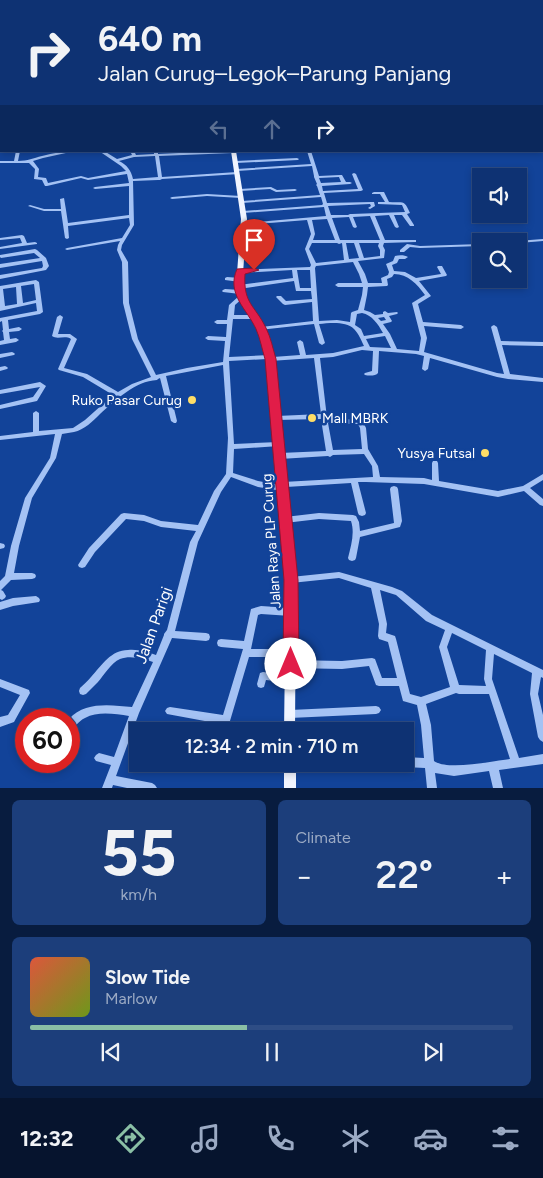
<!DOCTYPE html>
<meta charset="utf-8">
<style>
body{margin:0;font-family:Figtree,sans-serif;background:#1c3e7b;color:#f1f3f6;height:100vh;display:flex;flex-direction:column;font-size:19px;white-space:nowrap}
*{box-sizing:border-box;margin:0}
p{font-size:16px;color:#9baac4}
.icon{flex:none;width:28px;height:28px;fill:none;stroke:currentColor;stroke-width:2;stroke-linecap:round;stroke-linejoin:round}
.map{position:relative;height:788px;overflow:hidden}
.sheet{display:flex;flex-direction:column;gap:12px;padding:12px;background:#081c3f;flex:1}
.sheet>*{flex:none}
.hud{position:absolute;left:0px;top:0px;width:544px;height:152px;box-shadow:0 2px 8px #0003,0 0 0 1px #2e4d85;background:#0e3273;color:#f1f3f6;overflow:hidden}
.controls{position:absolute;left:472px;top:168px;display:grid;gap:10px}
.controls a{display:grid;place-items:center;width:55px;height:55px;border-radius:0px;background:#0e3273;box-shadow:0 2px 8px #0003,0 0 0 1px #2e4d85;font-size:25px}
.speed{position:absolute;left:15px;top:708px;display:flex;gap:10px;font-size:25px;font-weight:700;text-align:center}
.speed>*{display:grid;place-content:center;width:65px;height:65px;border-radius:50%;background:#0e3273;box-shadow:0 2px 8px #0003,0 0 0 1px #2e4d85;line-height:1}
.speed .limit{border:8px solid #d22;background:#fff;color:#111}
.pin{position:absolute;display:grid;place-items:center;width:42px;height:42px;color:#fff;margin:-51px -21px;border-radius:50% 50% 50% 0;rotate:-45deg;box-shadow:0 0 5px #0007}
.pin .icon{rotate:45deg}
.me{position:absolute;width:55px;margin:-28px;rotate:0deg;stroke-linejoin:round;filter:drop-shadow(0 0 4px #0008)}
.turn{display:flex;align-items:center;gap:18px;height:105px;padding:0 15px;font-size:22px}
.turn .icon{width:65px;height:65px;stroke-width:2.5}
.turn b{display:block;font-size:35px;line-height:42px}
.lanes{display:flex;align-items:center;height:48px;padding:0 15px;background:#0003;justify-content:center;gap:25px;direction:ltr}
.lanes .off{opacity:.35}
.big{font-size:38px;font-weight:600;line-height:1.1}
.sheet .widget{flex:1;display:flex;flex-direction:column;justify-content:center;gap:8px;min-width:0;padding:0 18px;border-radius:8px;background:#1c3e7b}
.sheet .dial{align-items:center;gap:0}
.dial b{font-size:65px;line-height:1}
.song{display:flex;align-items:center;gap:15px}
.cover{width:60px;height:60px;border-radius:8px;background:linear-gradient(135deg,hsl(10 70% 55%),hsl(80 70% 35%))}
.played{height:5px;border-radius:2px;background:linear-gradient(90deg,#8abfa5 45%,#2e4d85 45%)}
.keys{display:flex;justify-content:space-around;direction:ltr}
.heat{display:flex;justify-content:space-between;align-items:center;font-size:28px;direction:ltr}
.sheet .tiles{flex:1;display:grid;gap:12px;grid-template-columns:1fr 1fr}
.widget:last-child{grid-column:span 2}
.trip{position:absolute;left:129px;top:722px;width:285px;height:50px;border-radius:0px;background:#0e3273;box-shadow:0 2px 8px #0003,0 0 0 1px #2e4d85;font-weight:600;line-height:50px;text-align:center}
.tabs{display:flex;height:80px;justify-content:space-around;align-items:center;background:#06142e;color:#9baac4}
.tabs .icon{width:35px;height:35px}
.tabs .selected{color:#8abfa5}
.tabs b{font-size:22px;color:#f1f3f6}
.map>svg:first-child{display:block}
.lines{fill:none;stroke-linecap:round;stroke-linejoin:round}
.stream{stroke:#96bcf7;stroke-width:1}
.minor{fill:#a4c2f4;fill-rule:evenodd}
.major{fill:#f1f5ff;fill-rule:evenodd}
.route{fill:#e11d48;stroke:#92132f}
.poi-dot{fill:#ffde67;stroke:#124399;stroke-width:2}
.labels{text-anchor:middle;stroke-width:5;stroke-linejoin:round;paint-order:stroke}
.poi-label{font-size:14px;fill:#fff;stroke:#124399;text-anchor:end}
.street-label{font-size:14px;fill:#fff;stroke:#124399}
.near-street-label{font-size:16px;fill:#fff;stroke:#124399}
</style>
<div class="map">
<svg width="543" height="788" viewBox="0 0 543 788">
<rect width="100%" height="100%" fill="#124399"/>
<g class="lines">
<path class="stream" d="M335,0H338
M349,1L352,0"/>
<path class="minor" d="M20,0H24L21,1H18Z
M34,0H37V1H35Z
M103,0H108L105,1H101Z
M164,0H166V1H164Z
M228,0H230V1H228Z
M378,0H384L381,1H376Z
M481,0H487L484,1H479Z
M490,0H493V1H491Z
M537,0H540L539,1H537Z
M0,3H1V5H0Z
M542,13H543V15H542Z
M542,24H543V26H542Z
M542,37H543V40H542Z
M0,38H1V40H0Z
M542,54H543V56H542Z
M542,60H543V62H542Z
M542,67H543V69H542Z
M0,84H1V87H0Z
M542,86H543V88H542Z
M542,91H543V93H542Z
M542,120H543V122H542Z
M542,127H543V129H542Z
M542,136H543V138H542Z
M542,143H543V145H542Z
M542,147H543L542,150Z
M16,151H20L18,161C28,161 33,158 42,156C53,153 64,151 75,151L43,158L33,161L39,169L38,177L46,178L48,183L81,176L88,178L126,171L121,166L99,151H104L117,159L132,155L130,151H134L136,155L154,154V151H158V154L221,151L235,152L233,153L159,156L162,177L237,172L239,173V174L162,179L160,180H158L133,181L134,225L122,245L121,250L128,262L129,303L138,339L156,375L187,368L223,362L225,341L208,340L205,338L208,336L226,337L227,324H217L214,322L217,320H227L229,305L239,296L241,295L244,297L235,305L234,315H253L256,317L253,319H233L229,357L270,355L273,357L300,355L297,342L300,340L303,342L306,355L333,353L364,346C361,340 359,334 354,329C346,321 330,323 319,324L325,343L322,345L319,343L314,324L259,330L258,329L259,328L261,327L313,321L312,302L285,305L283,304L276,297L277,296H281L286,301L312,299L311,291H296L294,281L239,289L236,287L239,285L293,278L292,270L240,273L238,272V270L310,267L311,265L305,249L311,234L307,220L244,225L242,224L244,223L326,216L324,207L243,213L241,212L243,211L322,205L323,204L321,197L242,203L240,202L242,201L320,195L317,186L316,185L317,184L314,177V176L312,166L237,171L235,170L237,169L311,164L307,151H311L319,176L340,175H342L346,182H350L352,183L350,184L322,186L323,191L358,189L352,174L354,173L356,174L363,190L361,191L324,193L327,203L372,202H374L375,206L370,209L368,208L371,206L370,204L328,206L331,215H348L350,214H352L405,212L402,205L378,204V202H385L380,194H372V193L374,192H384L389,202C404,203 404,199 410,213L407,214L414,225V226H410L402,215H394L399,227L397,228L395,227L389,215L375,216L385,240H416V242L384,243L383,246L385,250L384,258L358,261L365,274L368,283H382L381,278L388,275L389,272L386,264L393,261L395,256C399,255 405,255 408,257L405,259H399L397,263L392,265L394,271L405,272L416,278L441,274L437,267L438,266H442L447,275L446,276L419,281L431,296L418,304L423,322L461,325L464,327L461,329L424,326L427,338L424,352L497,373L504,374L491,327L492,326L494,325L497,327L501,341L543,342V346L502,345L510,374L543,378V382L508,379L497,377L430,358L428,369L425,371L422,369L424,356L416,354L379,351L378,373C376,376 369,376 365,375L364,374L365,373L372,371L373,351L362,350L333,357L320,358L327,418L362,420L366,428L368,449L378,466L380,477L424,478L432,480V463L433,461H437L438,463L439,481L498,491L523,486L543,474V480L530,488L543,499V506L540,505L524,491L498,497L424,484L366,482H358L366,513L365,515L362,516L359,515L358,513L351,483L286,487L285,490L283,491L258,487L231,477L221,492L198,542L175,631L206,633L209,634L210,637L209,640L206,641L172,638L139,713L116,776L152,783L155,785L157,788H127L113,785L112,788H102L111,765L96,761L94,758L96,755L99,753L114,757L129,716C115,714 98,711 85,718C78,721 75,728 69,731V719C85,701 111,705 132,707L153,662C143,659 131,655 120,659C111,663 104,675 98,682C94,686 90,690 86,694L83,695L80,694L79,691L80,688C84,684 88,681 91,677C102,665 111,650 128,650C138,649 147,652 156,655L164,635V634L167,630L190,542L196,531L161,527L144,521L126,519L95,552L85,567L82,568L79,567L78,565L89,548L121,514L124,513L144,515L161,521L198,525L214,491L226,474L228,438L223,365L166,376L177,421L176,423H174L171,421L160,378L158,379L157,380C135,381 116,400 100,414C93,421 84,430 74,432C70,433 66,433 62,434L56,458L32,498L19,546L14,573H32L35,574L36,576L35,578L32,579L11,580L1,590L3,591L6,596L5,598L2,600L0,599V581L5,576L11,546L25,498L50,458L55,434L0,440V436L33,432V413L36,411L39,413V431L73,428L85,420L113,395L83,377L59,370L58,369L71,339C65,335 57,340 52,336L57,317L60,315L63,317L58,334H70L77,339L64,368L87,374L118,392L132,384L151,377L132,339L123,303L122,262L117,250L118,245L120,241L67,250L65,249L67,248L122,238L130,225L129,218L68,226L69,238L67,239L65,238L61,211H44L28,206L30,205L44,209H61L60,199L64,198L66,210L68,223L129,215V186L95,189L93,188L95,187L129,183L127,174L88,180L81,178L47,186H45L42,180L34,179L35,169L29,163H0V161H14ZM155,156L158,177L133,179C131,170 127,165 119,161L134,157ZM339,177L341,182L321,183L319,178ZM370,216L380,240H340L332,218L349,217L353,227L355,228L357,227L353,217ZM327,219L335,240H313L315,234L312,220ZM312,243H337L339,244L342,243L344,260L316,263L309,249ZM346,243H354L359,258L349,259ZM359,243H379L378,246L380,250V256L364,258ZM353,262L359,274L362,283H338L335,285L338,287H363L362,295L358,310L352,312L351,313L350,322L337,320L319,321L315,268L316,266ZM297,270H310L311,288H300ZM394,274C408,274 417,284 425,295L412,303L421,338L419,351L397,349L390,334L383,324L391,322L392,321L389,316L397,314L398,313L397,312L388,313L385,311L383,312V314L375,315L370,312L364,310L367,295L368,287L387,286L388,285L387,279L392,277ZM362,313C372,315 378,324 383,333L364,336L361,329L355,325L357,314ZM384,317L386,320L381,321L378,318ZM385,336L391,348L370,347L366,339ZM314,358L321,414L277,416L274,418L277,420L321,419L326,451L280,453L278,454L277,456L278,458L280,459L328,456L330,457L333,455L364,454L372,466L373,477L283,482L281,483L280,485L258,481L233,473L234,449L279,446H281L282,444L281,442H279L234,444L229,361L267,359L270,361ZM328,423L358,424L360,428L362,449L333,450Z
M297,158L299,159L298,160L236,163L234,162L236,161Z
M271,187L277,190L295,189L297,190L295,191L276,192L270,189L240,191L238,190L240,189Z
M207,194L241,196L243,197L241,198L207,196L172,199L170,198L172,197Z
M22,235L24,236L27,243L35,242L37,243V244L0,249V247L22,243L20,238L0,240V238Z
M543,239V241L519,243V241H517Z
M407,244L420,246L481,244V246L420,248L410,247L404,252H400V250Z
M35,249L37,250L46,258L49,266L46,270L0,279V275L42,268L43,266L42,261L0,268V264L40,258L34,253L1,258L0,257V255Z
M227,277L240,278L243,280L240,282L225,280V278Z
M36,280L39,282L43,312L40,314L8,320L9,329L19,327L22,329L19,331L9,332L10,339L16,338L19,340L16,342L0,345V341L4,340L3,332L2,331L3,330L2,321L0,322V318L37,311L36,303L0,311V286ZM34,284L36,300L23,303L21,286ZM16,287L17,304L5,306L3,289Z
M225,289L240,290L243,292L240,294L223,292L222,291L223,290Z
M12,352L14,353L15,354L14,355L0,358V354Z
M5,366L7,367L8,368L7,369L0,371V367Z
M40,382L46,386L37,401L0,409V405L33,397L40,387L0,394V390Z
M394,486L397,487L398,489L402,521L400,527L360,537L356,558L355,560L352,561L349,560L348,558C351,546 355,533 351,521L319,519L285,523L282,522L281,520L282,518L285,517L319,513L353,515L356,516L359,522L360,531L394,523L390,489L391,487Z
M0,543L4,544L5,546L4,548L0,549Z
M339,572L392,587L402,591L432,615L543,670V678L541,677L538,694L543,715V742L540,740L538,737L530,694L532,673L494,654L492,679L519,758L543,754V764L499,770L503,788H493L489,771L454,776L435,773L437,788H427L425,768L405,767L402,765L401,764H405V757L424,758L421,725L417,705L403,701L399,686H379L376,685L369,666L342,669L291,668L288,667L287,664L288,661L291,660L342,661L372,658L375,659L382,678H397L388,642L379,639L378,636L379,624L371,588L339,578L291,583L288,582L287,580L288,578L291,577ZM380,590L396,595L426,621L445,630L439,647L450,687L421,697L410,694L396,639L395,636L386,633L387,624ZM452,633L486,650L484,679L486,686L459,685L447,647ZM456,693L459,694H489L510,759C492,761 448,771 434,761L431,725L426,704Z
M36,596L39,598L40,600L39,602L13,606L0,610V602L13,598Z
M261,606L291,608L294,609L295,612L294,615L291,616L261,614L258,615L251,649H291L294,650L295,653L294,656L291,657H249L227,731H219L221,724L167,714L165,711L167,708L170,707L223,715L243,649L221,647L218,646L217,643L218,640L221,639L244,641L251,609Z
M263,672L291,675L294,676L295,679L294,682L291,683L266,680L264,687L261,688L258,687L257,684L260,673Z
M0,679L29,690L30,693L14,722L0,727V717L8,715L20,695L0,687Z
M376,706L379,707L381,710L379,713L376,714L290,718L287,717L285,714L287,711L290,710Z
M275,764H313L311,767C300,771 288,771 277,767Z"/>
<path class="major" d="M204,0H208V1H204Z
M231,151H236L247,219L242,287L244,297L264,329L270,344L281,418L296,580L295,731H284L286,580L273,418L264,344L258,329L238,297L236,287L241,219Z
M284,764H296V788H284Z"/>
</g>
<path class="route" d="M254,268L259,270L245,274C243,304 255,305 266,328C271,338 273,349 276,359L298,580L299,664L297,669L291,671L286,669L283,664L284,580L265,359C262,349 260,338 256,329C247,309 226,294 237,269Z"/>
<g class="poi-dot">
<circle cx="192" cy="400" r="5"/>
<circle cx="312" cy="418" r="5"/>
<circle cx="485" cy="453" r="5"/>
</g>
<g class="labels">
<g class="poi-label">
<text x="182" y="405">Ruko Pasar Curug</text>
<text x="322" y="423" text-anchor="start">Mall MBRK</text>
<text x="475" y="458">Yusya Futsal</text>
</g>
<g class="street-label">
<text transform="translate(271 541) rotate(-94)" y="5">Jalan Raya PLP Curug</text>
</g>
<g class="near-street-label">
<text transform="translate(153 625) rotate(-70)" y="6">Jalan Parigi</text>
</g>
</g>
</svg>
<div class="controls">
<a><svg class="icon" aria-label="sound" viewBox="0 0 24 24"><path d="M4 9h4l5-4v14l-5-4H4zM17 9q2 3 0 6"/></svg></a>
<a><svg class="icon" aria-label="search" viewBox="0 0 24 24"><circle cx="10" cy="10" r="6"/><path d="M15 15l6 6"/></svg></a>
</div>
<div class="speed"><div class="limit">60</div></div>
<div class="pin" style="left:254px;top:270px;background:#d93025"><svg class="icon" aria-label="arrive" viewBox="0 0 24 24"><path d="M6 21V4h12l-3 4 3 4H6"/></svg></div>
<svg class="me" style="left:291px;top:664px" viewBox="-20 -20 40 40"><circle r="19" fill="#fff"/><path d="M0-13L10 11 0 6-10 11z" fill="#e11d48"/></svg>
<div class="trip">12:34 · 2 min · 710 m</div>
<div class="hud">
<div class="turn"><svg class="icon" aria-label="right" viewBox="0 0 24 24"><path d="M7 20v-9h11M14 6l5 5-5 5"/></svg><div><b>640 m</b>Jalan Curug–Legok–Parung Panjang</div></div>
<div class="lanes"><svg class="icon off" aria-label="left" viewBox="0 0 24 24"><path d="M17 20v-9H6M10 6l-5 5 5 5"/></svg><svg class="icon off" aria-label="ahead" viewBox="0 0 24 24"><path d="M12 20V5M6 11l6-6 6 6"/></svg><svg class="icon" aria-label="right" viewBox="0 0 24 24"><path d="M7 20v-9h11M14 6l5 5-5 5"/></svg></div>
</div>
</div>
<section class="sheet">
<div class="tiles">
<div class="widget dial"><b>55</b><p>km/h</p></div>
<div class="widget"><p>Climate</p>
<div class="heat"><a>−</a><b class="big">22°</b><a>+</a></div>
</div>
<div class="widget">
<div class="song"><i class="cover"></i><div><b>Slow Tide</b><p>Marlow</p></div></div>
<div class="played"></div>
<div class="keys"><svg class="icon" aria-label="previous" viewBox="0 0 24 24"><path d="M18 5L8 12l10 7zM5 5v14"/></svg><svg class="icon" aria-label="pause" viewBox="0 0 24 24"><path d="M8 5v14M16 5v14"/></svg><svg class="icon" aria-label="next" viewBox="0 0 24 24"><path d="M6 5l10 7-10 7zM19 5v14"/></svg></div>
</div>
</div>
</section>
<nav class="tabs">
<b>12:32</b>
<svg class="icon selected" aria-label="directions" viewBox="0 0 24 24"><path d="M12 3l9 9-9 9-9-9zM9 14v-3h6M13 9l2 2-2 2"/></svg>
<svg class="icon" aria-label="music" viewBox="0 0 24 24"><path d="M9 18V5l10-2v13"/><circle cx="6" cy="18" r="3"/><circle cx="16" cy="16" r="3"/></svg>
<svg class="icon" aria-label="phone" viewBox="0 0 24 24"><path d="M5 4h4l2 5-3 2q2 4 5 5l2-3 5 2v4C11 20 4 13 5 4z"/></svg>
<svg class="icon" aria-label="climate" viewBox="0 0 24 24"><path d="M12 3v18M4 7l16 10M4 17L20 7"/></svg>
<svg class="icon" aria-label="car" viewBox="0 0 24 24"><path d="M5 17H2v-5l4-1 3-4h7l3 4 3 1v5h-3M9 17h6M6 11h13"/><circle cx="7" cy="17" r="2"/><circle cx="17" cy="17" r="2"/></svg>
<svg class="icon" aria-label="filters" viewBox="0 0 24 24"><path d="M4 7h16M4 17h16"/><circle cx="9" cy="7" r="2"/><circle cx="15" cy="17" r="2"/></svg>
</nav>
